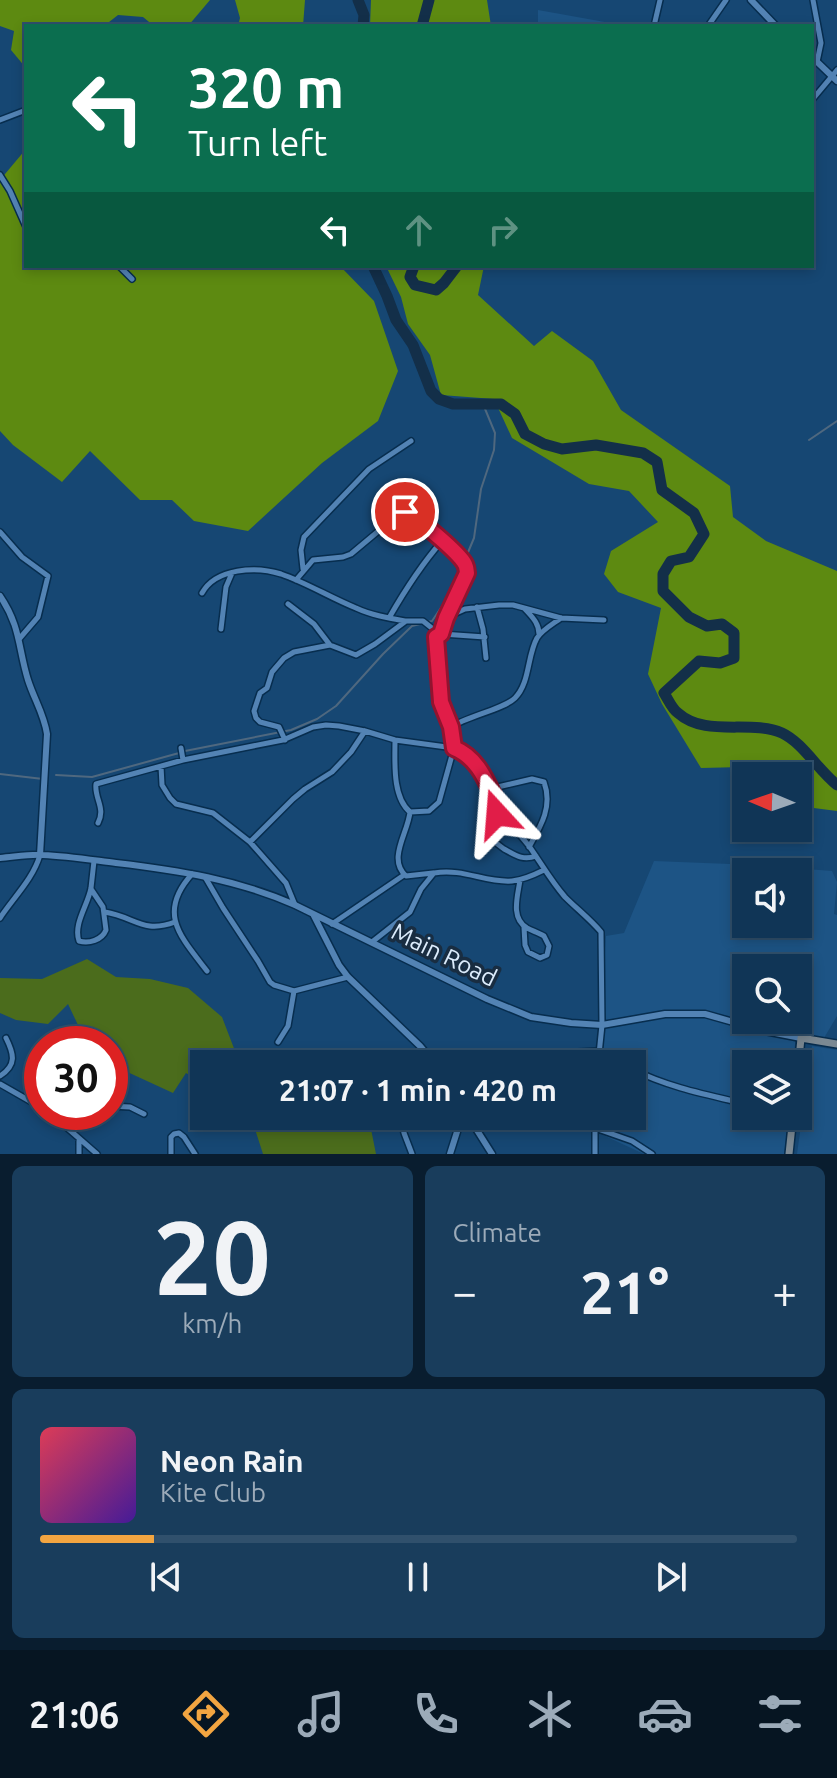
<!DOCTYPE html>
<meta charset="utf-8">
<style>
body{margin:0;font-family:Ubuntu,sans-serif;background:#193d5c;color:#f1f3f6;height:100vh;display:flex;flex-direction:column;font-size:30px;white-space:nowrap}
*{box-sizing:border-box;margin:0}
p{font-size:26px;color:#9cabb9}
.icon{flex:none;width:44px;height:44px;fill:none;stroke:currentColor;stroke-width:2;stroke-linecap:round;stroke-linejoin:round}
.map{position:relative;height:1154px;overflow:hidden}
.sheet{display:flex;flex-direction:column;gap:12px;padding:12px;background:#091d2f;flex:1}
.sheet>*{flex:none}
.guide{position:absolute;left:24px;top:24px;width:790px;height:244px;border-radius:0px;box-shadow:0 4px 12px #0003,0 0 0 2px #30506c;background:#0b6e4f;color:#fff;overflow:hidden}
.needle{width:52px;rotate:272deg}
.buttons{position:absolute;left:732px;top:762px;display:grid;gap:16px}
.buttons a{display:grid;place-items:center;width:80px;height:80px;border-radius:0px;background:#103556;box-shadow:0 4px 12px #0003,0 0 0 2px #30506c;font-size:40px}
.speed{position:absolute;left:24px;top:1026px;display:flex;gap:16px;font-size:40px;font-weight:700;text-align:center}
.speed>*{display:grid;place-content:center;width:104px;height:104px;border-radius:50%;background:#103556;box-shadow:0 4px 12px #0003,0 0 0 2px #30506c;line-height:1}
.speed .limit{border:12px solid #d22;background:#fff;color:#111}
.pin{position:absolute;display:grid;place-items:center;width:68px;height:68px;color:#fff;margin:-34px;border:4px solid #fff;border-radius:50%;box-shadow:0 2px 8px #0007}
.me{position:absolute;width:88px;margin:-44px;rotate:341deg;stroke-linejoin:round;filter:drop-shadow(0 0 6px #0008)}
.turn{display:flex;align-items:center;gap:28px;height:168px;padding:0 32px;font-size:36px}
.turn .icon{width:104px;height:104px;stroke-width:2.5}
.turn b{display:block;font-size:56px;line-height:68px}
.lanes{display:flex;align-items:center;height:76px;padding:0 32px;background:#0003;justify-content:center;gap:40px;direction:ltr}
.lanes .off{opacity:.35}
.big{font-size:60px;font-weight:600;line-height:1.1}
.sheet .tile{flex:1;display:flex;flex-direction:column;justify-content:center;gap:12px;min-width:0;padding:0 28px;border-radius:12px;background:#193d5c}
.sheet .dial{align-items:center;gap:0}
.dial b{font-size:104px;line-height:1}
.song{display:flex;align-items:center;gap:24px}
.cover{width:96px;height:96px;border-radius:12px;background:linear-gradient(135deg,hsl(350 70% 55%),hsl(260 70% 35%))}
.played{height:8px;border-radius:4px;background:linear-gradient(90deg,#f2a541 15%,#30506c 15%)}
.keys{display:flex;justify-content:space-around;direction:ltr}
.heat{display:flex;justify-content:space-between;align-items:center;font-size:44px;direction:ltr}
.sheet .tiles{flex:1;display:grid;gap:12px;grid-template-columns:1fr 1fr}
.tile:last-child{grid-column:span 2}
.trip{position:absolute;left:190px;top:1050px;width:456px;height:80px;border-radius:0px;background:#103556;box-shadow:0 4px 12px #0003,0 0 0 2px #30506c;font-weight:600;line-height:80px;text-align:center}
.tab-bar{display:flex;height:128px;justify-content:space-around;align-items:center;background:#061522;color:#9cabb9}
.tab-bar .icon{width:56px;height:56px}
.tab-bar .selected{color:#f2a541}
.tab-bar b{font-size:36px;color:#f1f3f6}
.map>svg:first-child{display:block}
.built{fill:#1d5485;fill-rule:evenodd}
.green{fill:#4b6c1c}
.forest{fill:#5d8a11}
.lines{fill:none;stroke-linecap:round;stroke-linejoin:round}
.stream{stroke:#4f687f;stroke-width:2}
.river{stroke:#132f49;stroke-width:11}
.minor-casing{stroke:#072d4e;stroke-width:8}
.tertiary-casing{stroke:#072d4e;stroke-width:9}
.secondary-casing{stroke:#072d4e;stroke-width:10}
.minor{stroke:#5383b4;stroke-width:5}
.tertiary{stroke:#5383b4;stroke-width:6}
.secondary{stroke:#7b8993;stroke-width:7}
.route-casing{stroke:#92132f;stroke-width:20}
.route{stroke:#e11d48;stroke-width:14}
.labels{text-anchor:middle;stroke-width:7;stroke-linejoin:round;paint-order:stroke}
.street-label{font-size:24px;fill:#dcecfc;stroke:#192d41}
</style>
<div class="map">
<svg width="837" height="1154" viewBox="0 0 837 1154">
<rect width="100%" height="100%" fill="#164773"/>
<path class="built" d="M538,10L616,24V26H538Z
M654,861L755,865L832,871L837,882L834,914L837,915V1016L824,1038L796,1034L793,1064H746V1116H789L784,1154H644L603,1135V1116H632V1064H603L599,1051L606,936L624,933ZM746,872H798V924H746ZM746,968H798V1020H746Z
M812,1046L837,1050V1154H797Z"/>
<path class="green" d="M87,959L116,977L150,979L188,988L222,1017L240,1064H204V1084L186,1073L173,1093L123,1070L110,1062V1044H87L68,1004L48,1024L16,1020L0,1013V978L42,979Z
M264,1116H362L370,1124L376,1154H263L254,1126Z"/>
<path class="forest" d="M0,0H210L188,26H154L143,17L118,15L104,26H26V68L11,50L14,31L0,26Z
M235,0H305L303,26H238L240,18Z
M371,0H487L491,26H370Z
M26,149V266H340L374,301L398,371L378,421L322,463L248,531L194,521L172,500H140L90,451L62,482L13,445L0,431V180Z
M386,266H484L478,295L534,346L552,331L593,361L621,410L730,486L733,517L766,541L837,571V811L798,806V776H779L780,766L701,768L662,704L648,674L661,608L618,592L604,574L611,551L658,522L629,491L589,484L512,438L494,399L441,395L430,355L408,324L401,297Z"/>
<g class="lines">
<path class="stream" d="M809,440L837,421
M185,751L291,730L317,719L336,706L383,654L412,626L432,621L451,593L474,538L481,489L494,450L495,433L483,404
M0,774L43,779
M56,775L92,777L179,753"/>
<path class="river" d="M358,0L364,15L363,26
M422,26L429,0
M373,266L387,296L396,320L413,345L431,391L439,399L453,404H501L515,414L525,434L544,444L562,449L596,445L643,453L657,462L662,490L694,513L704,534L689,557L671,561L663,574V591L689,617L707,626L722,624L734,633V658L720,663L699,661L664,693C668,699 672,709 678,713C706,738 750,719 782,733C802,742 819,771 837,785
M414,266L410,277L415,285L436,290L444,283L457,266"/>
<defs>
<path id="minor" d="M813,0L821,43L817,62
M654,26L660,0
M708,26L726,0
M812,100L837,70
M0,120L26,110
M0,175L10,191L26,227
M50,266H57
M119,266L132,279
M0,532L22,557L48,576L38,617L20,638
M303,569L301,550L304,537L369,469L411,441
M296,580L313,560L343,557L351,554L400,513L407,512C423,524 465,554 467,573L446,618L441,634L436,637
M202,593C216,568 256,566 281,574C307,583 331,598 356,608C371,615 388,618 405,621
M288,604L314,624L330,645
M477,607L483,629L486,658
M525,609C532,617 539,623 539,634
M447,617L465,609L499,605H513L561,618L604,620
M389,618C405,590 421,565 442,541
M221,629L226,587L232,573
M442,634L485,637
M451,727C468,716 504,709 515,698C530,683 527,656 537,638C542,630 553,624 561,618
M285,740L279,727L260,722L256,718L254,711L260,693L267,688L272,672L284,658L294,652L330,645L356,655L375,644L406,621H423L433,629L436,637L441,702L451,727L454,748L439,802L429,811L410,812C392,797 395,761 395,740
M181,748L183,760
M161,766L162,785L170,798L176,804L213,813L250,842L286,883L295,905
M489,789L532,779L544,782C553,806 541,826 529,847
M501,811C484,825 486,837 504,849C515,855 523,861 536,856
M410,812C408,833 387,859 406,876L433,873
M98,823C106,808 94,798 96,784L183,760L283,740L313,727L326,725L339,726L365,731L395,740L454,748C480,759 486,784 499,806C506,821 519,833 529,846C541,863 551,881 565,897C577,909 590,919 601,932L602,1025L598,1064
M250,842L293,799L305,789L332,772L351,752L365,731
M192,874C157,913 180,936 207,971
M205,877L223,908L258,961L270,982L274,985L294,991
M520,880C518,895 510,918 527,928C533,931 539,933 544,936L549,946L547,955L540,958L528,952L525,945L524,927
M91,889L103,907L106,930C102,940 89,944 79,941C73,924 88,905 91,888C92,879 93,870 94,861
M105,912C135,917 143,934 175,922
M0,918C14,897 33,879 40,855
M332,924L404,875
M372,942L410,912L421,889L434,873C464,868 485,883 512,881C523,880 534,875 544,870
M278,1042L288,1026L294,991L348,977
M511,1064L536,1054L599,1051L624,1064
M632,1069C667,1087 708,1095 746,1104
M0,1076C17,1065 14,1054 6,1038
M0,1084L42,1108
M110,1106L130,1107L144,1114
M49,1112L97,1154
M400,1116L404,1133L412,1154
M60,1121L63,1112
M595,1128L632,1141L652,1154
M79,1141V1154
M171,1154V1137L174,1134L179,1133L184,1137L195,1154
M595,1154V1116"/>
<path id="tertiary" d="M751,0L776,26
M812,57L837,81
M0,596C21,627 18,648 28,680C34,699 44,714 47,734L40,855
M0,858C14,857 29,854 43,855C67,856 92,860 116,863C177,870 239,880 295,905L487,999L531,1017L571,1023L602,1025L665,1014H705L765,1031L801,1038
M314,916L339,965L348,977L420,1046L435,1064
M468,1116L492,1154
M450,1154L462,1116"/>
<path id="secondary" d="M798,1069L801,1038L837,1044
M789,1154L793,1116"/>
</defs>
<use href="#minor" class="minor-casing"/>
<use href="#tertiary" class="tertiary-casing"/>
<use href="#secondary" class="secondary-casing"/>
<use href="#minor" class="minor"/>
<use href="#tertiary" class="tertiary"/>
<use href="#secondary" class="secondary"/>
</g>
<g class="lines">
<defs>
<path id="route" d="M405,512C418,518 454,549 463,561C467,566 466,568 467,573L446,618L441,634L436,637L441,702L451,727L454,748C481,759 488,787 501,811L497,814"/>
</defs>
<use href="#route" class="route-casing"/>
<use href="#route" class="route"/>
</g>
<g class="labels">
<g class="street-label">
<text transform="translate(444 955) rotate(26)" y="8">Main Road</text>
</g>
</g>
</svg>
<div class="buttons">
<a><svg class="needle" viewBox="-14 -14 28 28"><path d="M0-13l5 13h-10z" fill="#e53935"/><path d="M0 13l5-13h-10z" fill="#9cabb9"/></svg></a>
<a><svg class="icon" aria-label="sound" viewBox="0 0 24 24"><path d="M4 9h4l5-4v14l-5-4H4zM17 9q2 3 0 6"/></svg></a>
<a><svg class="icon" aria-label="search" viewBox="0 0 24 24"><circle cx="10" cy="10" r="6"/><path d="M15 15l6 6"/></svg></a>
<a><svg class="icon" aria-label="layers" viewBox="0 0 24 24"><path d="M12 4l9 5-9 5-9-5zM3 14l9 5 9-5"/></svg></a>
</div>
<div class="speed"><div class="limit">30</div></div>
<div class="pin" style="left:405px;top:512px;background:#d93025"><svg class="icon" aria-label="arrive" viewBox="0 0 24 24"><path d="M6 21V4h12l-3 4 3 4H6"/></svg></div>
<svg class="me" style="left:497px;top:814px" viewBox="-20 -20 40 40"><path d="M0-17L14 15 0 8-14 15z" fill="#e11d48" stroke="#fff" stroke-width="4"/></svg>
<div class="trip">21:07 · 1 min · 420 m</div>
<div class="guide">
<div class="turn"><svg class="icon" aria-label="left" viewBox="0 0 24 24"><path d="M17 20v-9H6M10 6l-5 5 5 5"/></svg><div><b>320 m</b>Turn left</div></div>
<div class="lanes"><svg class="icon" aria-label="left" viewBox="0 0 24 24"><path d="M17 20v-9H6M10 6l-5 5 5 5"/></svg><svg class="icon off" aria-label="ahead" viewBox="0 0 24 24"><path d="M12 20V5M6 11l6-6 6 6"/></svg><svg class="icon off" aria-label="right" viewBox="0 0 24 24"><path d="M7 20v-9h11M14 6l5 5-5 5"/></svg></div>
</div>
</div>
<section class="sheet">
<div class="tiles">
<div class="tile dial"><b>20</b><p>km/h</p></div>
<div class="tile"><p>Climate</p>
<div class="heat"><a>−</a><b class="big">21°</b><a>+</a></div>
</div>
<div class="tile">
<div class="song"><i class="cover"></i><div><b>Neon Rain</b><p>Kite Club</p></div></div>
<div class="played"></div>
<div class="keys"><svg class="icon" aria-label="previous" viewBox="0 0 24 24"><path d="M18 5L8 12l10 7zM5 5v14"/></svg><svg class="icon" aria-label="pause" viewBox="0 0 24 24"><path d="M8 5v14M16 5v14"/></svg><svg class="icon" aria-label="next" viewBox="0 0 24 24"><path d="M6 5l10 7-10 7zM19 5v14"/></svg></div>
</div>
</div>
</section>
<nav class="tab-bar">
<b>21:06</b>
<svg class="icon selected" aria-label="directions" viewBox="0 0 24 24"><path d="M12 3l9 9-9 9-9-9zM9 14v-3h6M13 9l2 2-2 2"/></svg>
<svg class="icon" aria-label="music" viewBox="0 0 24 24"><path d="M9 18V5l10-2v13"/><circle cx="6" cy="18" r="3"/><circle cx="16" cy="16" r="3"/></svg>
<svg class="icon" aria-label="phone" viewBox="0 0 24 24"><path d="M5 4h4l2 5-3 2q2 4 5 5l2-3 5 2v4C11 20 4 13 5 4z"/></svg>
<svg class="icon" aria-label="climate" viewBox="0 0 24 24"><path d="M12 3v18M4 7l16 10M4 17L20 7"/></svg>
<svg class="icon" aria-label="car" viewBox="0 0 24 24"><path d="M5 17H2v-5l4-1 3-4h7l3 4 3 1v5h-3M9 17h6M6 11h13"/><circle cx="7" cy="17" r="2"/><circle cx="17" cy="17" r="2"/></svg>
<svg class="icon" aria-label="filters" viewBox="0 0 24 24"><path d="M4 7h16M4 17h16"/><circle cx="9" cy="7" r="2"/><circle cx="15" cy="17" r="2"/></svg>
</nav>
